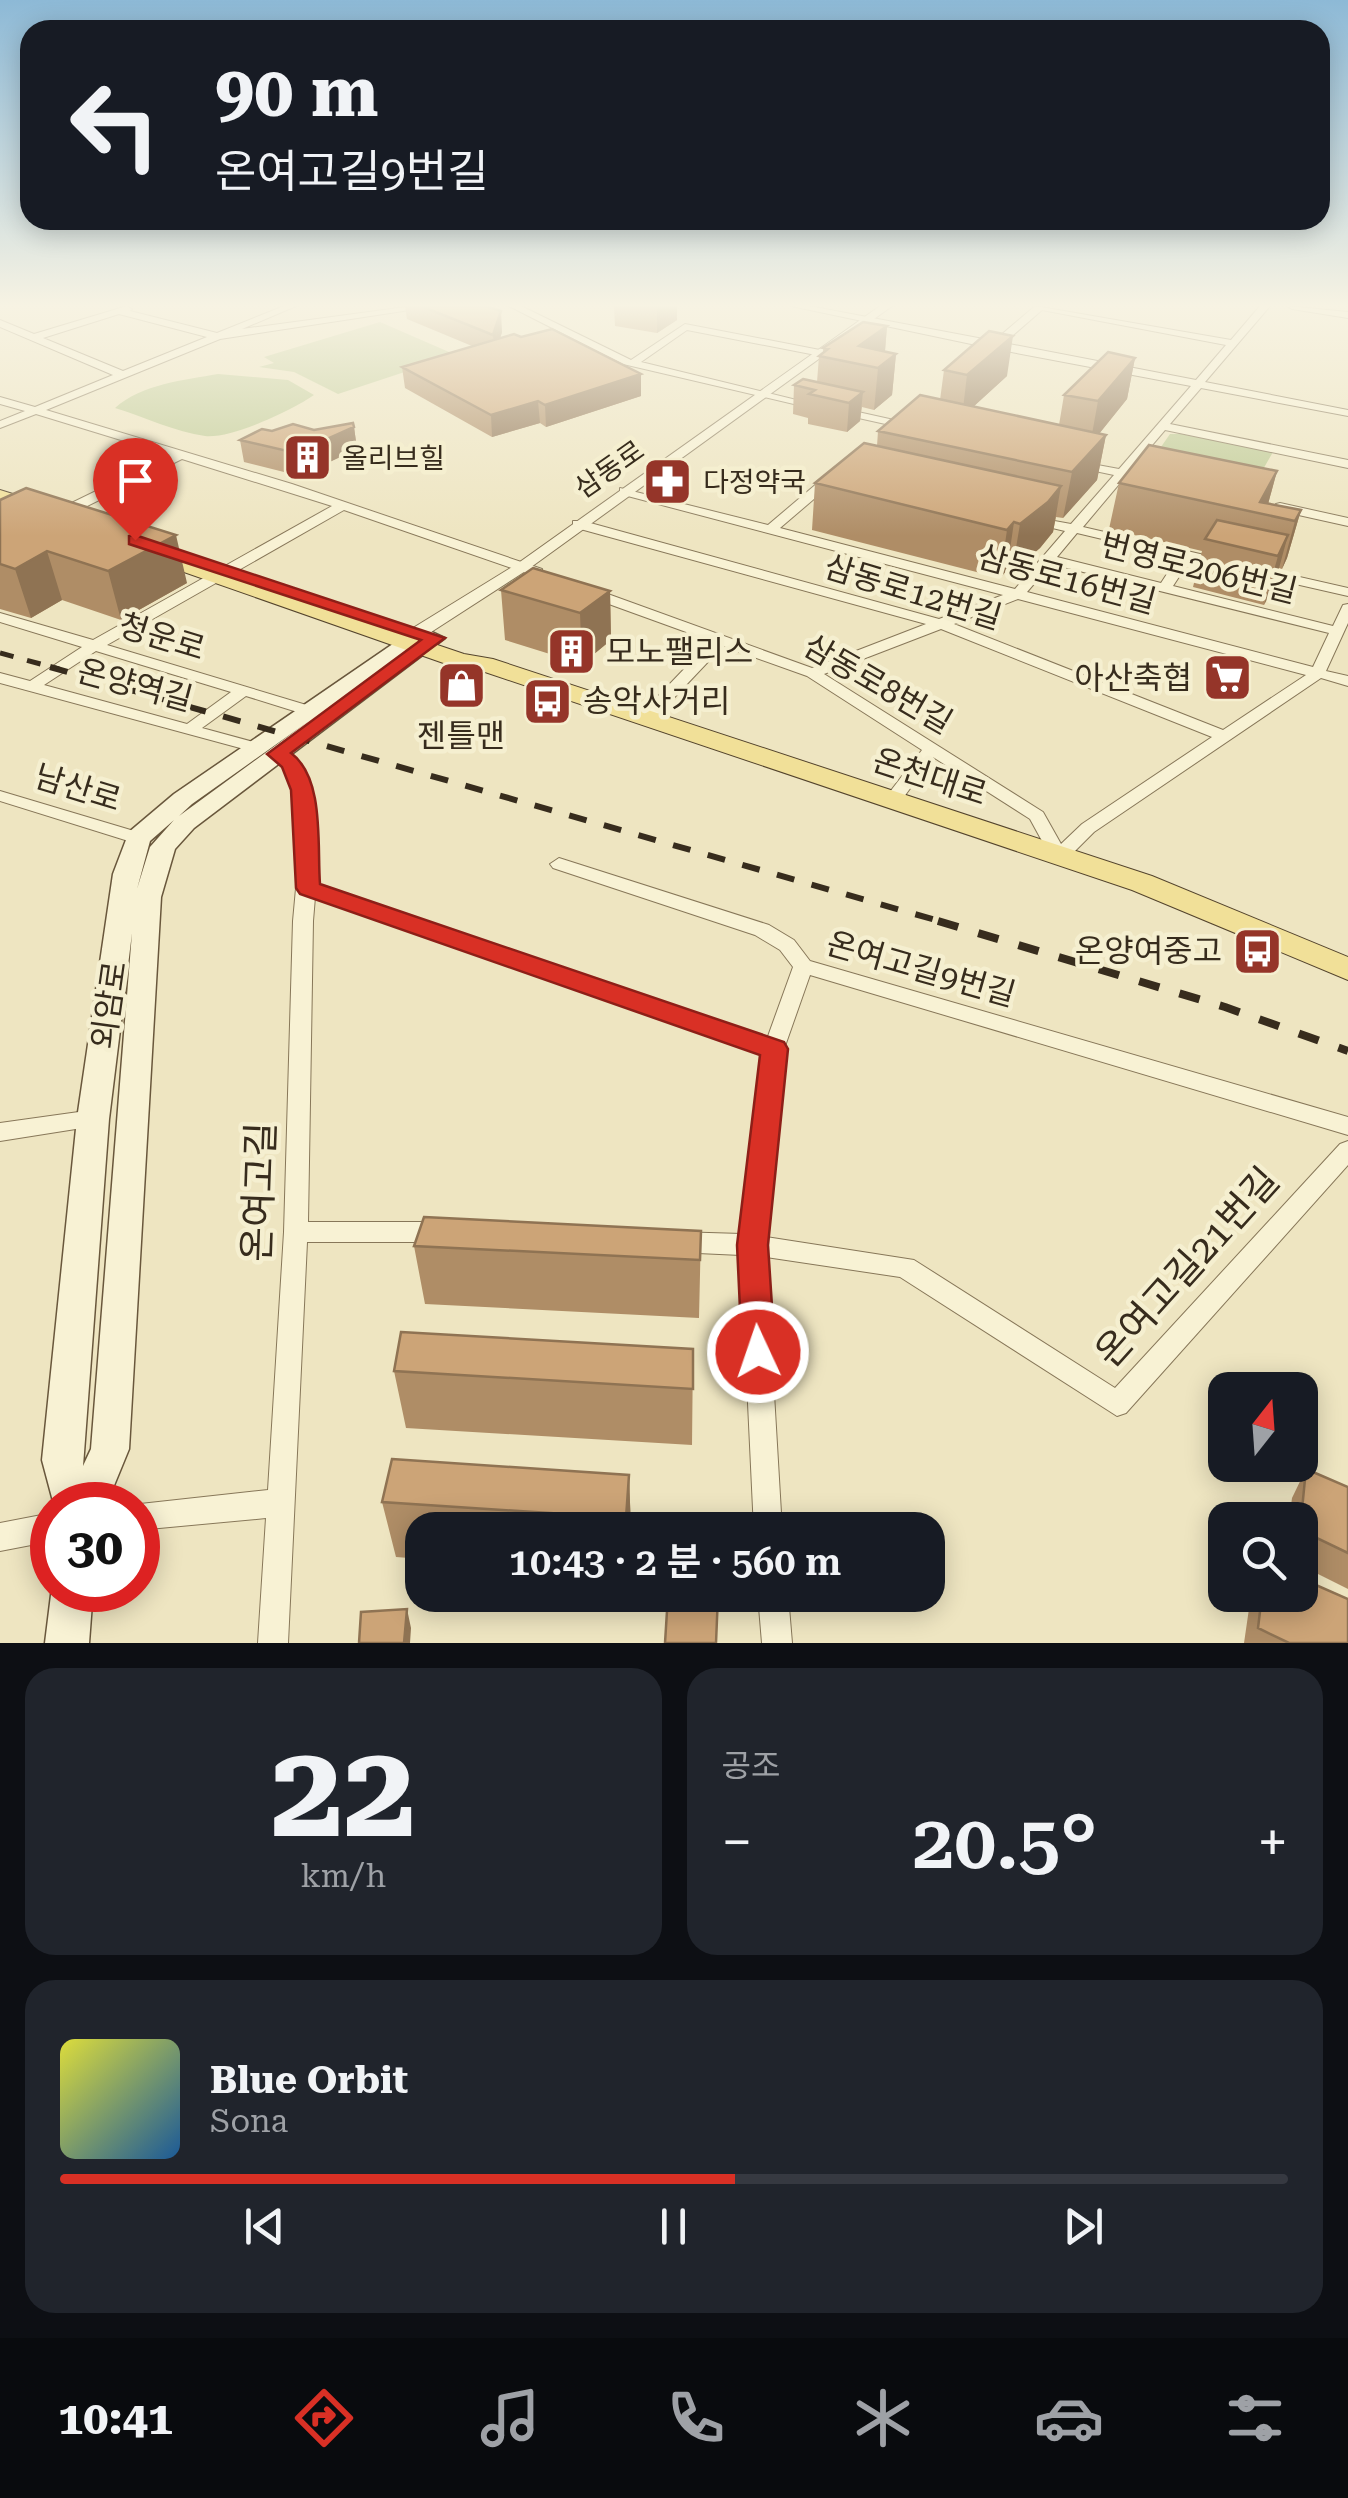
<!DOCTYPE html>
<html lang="ko">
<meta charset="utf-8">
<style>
body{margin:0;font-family:"Roboto Serif","Noto Sans KR",serif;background:#20242c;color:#f1f3f6;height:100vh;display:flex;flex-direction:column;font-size:38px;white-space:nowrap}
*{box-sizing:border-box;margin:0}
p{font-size:32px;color:#9ea1a6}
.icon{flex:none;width:55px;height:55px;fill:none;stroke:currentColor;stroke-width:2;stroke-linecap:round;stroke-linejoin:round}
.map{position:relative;height:1643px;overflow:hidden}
.side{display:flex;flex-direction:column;gap:25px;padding:25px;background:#0d0f14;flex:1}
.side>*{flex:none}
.guide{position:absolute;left:20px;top:20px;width:1310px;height:210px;border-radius:30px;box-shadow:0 5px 25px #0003;background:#171b24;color:#f1f3f6;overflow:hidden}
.needle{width:65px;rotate:17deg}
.fabs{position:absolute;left:1208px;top:1372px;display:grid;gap:20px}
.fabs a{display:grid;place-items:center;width:110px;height:110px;border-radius:20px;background:#171b24;box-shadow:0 5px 25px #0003;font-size:50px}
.speed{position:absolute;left:30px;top:1482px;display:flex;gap:20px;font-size:50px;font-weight:700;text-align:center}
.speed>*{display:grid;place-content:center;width:130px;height:130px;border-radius:50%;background:#171b24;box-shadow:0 5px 25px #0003;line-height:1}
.speed .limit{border:15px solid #d22;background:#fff;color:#111}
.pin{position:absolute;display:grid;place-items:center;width:85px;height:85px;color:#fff;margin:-102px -42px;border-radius:50% 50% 50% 0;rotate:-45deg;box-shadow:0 0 10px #0007}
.pin .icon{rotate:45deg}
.me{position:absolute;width:110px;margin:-55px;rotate:357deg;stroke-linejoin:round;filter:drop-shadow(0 0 8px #0008)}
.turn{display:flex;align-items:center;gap:35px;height:210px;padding:0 30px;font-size:45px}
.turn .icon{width:130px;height:130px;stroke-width:2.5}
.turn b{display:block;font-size:70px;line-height:85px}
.big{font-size:75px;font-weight:600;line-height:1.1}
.side .card{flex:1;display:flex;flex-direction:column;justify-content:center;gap:15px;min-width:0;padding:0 35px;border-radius:30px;background:#20242c}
.side .dial{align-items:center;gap:0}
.dial b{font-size:130px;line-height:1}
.song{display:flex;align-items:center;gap:30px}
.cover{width:120px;height:120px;border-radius:15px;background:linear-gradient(135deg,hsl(60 70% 55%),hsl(210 70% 35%))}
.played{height:10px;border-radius:5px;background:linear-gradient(90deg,#d93025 55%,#363941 55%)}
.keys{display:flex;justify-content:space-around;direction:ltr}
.heat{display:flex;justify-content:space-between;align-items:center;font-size:55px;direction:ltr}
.side .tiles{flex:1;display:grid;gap:25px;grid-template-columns:1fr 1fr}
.card:last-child{grid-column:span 2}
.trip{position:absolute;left:405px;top:1512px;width:540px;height:100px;border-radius:30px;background:#171b24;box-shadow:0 5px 25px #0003;font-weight:600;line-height:100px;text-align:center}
.tab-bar{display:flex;height:160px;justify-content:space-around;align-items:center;background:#090b0e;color:#9ea1a6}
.tab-bar .icon{width:70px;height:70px}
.tab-bar .current{color:#d93025}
.tab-bar b{font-size:45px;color:#f1f3f6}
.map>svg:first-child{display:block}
.green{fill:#bfcb95}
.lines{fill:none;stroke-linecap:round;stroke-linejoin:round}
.minor-casing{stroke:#877759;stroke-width:2}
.tertiary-casing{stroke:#877759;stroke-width:2}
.secondary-casing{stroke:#69573c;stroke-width:3}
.primary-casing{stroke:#54442d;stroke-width:2}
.minor{fill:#f8f2d4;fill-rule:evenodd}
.tertiary{fill:#f8f2d4;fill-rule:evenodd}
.secondary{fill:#f8f2d4;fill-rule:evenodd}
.primary{fill:#f1e098;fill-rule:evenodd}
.rail-far2{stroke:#372c1d;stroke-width:5;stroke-dasharray:14 14;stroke-linecap:butt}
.rail-far1{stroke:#372c1d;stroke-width:6;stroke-dasharray:18 18;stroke-linecap:butt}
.rail{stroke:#372c1d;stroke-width:8;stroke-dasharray:21 21;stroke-linecap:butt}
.wall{fill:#af8d66}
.shaded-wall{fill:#8f7353}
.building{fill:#cca477;stroke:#8f7353;stroke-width:2.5}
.route{fill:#d93025;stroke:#8d1f18;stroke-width:2.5}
.labels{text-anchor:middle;stroke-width:9;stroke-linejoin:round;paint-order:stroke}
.far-poi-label{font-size:28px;fill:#372c1d;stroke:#f5efd0;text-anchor:start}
.far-street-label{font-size:28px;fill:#372c1d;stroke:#f5efd0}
.street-label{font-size:32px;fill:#372c1d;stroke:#f5efd0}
.poi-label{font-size:32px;fill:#372c1d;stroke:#f5efd0;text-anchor:start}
.near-street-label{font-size:38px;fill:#372c1d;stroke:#f5efd0}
</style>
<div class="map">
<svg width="1348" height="1643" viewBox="0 0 1348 1643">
<rect width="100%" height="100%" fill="#eee5c1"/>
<path class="green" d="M380,322L456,355L338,394L294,372L259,367L274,363L264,357Z
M218,374L288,380L314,395C293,410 231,439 205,436C176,432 144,417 115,408C141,384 185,380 218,374Z
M1170,434H1181L1273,452L1258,478L1154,457Z"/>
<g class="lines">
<defs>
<path id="minor" d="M284,306H296L242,329L413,306H436L220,339L46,410L292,484L542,569V575H532L344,510L107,645L313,707L315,710L313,713L307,715L246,696L202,728L261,744L263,747L261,750L255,752L0,683V673L30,681L82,647L0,622V613L93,640L332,506L182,459L65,517H55V511L170,455L36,414L0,428V421L25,411L0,404V397L35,407L113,375L0,327V320L34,334L127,306L132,309L130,311L217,333ZM119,314L207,337L123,371L43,338ZM96,651L231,692L187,724L44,685Z
M509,306H521L631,360L685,324L825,351L826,353L821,356L687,330L641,362L821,406L815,409L623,364Z
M791,306H809L994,341L1035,306L1231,340L1260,306H1270L1205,382L1348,410V416L1201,388L1170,424L1348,460V468L1165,430L1130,471L1151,475V481L1125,477L1083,527L1226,560L1228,563L1221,567L1190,560L1173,586L1333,626L1343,605L1348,604V623L1326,671L1348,676V686L1321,678L1094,832L1065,861H1053L1030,819L933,757L898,805H886L883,801L922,750L807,676L723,646L651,722H639L637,719L639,716L711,641L584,595V589H594L812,668L926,624L573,527V521H583L939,619L1003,595L620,494V488L768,525L827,475H835V481L780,528L1015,589L1065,531L1027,522V516L1071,524L1114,475L1076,467V461L1119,469L1191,386L995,349ZM1042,310L1226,345L1196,380L1004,343ZM1077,533L1178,557L1161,583L1057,557ZM1051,564L1329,633L1313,667L1027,592ZM1018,599L1306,675L1223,730L954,624ZM941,629L1212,737L1082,824L1061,844L1043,812L824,674Z
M840,408L912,424L914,426L908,429L836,413V409Z
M1280,503L1348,518V526L1276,510V504Z
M1256,567L1348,588V596L1251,574L1249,571Z
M278,748C320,766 318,846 316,884L767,1039L793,967L780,950L755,935L553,868L550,864L559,858L769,925L794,940L810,961L1348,1117V1135L810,975L784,1049L766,1237L914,1260L1115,1388L1340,1144L1348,1141V1165L1126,1413L1117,1416L900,1277L766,1257L782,1530H754L741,1255L676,1252L668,1249L664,1242L668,1235L676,1232L742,1234L763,1053L315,897L313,921L308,1222H441L449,1225L453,1232L449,1239L441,1242H307L288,1643H258L266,1518L138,1530V1505H131L268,1490L284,1232L293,921L299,856L296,807L290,785L283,768L270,753Z
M0,791L144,834L147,838L138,844L0,801Z
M93,1110L101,1113L104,1119L101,1125L0,1141V1123Z
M52,1513V1541L0,1551V1523Z
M758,1595H788L792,1643H762Z"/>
<path id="tertiary" d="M880,306H892L527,570L425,636H413V628L517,564Z
M1287,306L1348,312V318L1292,309Z"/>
<path id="secondary" d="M419,626L445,638L194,828L175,849L161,897L129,1449L106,1505H54L42,1460L77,1119L113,874L129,832L174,794ZM309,721L179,816L192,804ZM174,820L150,847L137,889L150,841ZM132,933L91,1449L83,1466L109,1119Z
M52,1587V1590H93L89,1643H45Z"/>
<path id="primary" d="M0,490L48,505L51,509L41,515L0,502Z
M148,547L464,654L493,659L1152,876L1348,957V980L1132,890L482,671L452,666L141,557L137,553Z"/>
</defs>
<use href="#minor" class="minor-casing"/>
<use href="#tertiary" class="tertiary-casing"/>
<use href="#secondary" class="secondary-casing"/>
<use href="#primary" class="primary-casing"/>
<use href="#minor" class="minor"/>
<use href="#tertiary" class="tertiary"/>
<use href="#secondary" class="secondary"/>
<use href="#primary" class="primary"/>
<path class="rail-far2" d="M0,653L59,669"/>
<path class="rail-far1" d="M50,667L946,923"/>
<path class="rail" d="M938,921L1225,1007L1348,1051"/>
</g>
<path class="wall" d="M405,306H486L502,332L500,338L641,396L546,427L540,423L492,437L405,388L402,367L472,346L407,319Z
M614,306H677V320L657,333L615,326Z
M887,326L885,351L896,354L892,395L874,410L862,407L860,421L847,432L808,424V418L793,414L794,385L817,382L819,356L823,352V348Z
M1135,358L1127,399L1099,434L1106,435L1097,480L1063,518L1056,517L1053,532L1040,548L1012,572L1007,570L1000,578L812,530L815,483L877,446L878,431L940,400L944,370L1007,376L973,407L1059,425L1064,395Z
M354,427L357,449L300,476L244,462L240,440L272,431Z
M1277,471L1268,504L1301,510L1287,558L1282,569L1279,568L1275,583L1264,605L1193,587L1202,551L1109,529L1119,483Z
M0,500L187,583L121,620L62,600L31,618L0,609Z
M501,590L610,591L611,640L582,664L505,640Z
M701,1231L699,1318L425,1304L414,1246Z
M693,1349L692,1445L406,1428L394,1371Z
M1306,1469L1348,1487V1589L1300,1565V1520H1289L1292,1498Z
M629,1475L631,1530H422V1559L396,1557L382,1502Z
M1251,1595H1300L1348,1643H1244Z"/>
<path class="shaded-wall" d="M657,306H677V320L657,333Z
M501,311L502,332L495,356L493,335Z
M887,326L884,363L896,354L892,395L874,410L878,368L859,346Z
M1013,336L1007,376L962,417L967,375Z
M1135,358L1127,399L1090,445L1098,401Z
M641,374V396L546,427L545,405Z
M863,392L860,421L847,432L849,403Z
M538,401L540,423L492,437L491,415Z
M354,427L357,449L300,476L296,453Z
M1106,435L1097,480L1063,518L1072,472Z
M1277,471L1265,515L1260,502Z
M1061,486L1053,532L1040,548L1012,572L1020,524Z
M1301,510L1287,558L1282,569L1295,521Z
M1014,522L1007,570L1000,578L1007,530Z
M176,535L187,583L121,620L108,571Z
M1288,535L1275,583L1264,605L1278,556Z
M47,551L62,600L31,618L15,569Z
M610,591L611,640L582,664L580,613Z
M629,1475L631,1530H626V1518Z
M407,1609L411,1628L410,1643H404Z"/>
<path class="building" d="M421,306H486L501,311L493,335Z
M863,322L887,326L859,346L896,354L878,368L819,356L828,349L823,348Z
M552,329L641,374L545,405L538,401L491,415L402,367L514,334L521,337Z
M989,331L1013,336L967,375L944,370Z
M1108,352L1135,358L1098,401L1064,395Z
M803,379L863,392L849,403L809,394L815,390L794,385Z
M920,395L1106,435L1072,472L878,431Z
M353,423L354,427L296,453L240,440L262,429L272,431L293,424L314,430Z
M864,443L1061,486L1048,502L1020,524L1014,522L1007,530L815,483Z
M1149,445L1277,471L1260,502L1301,510L1295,521L1119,483Z
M26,488L176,535L108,571L47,551L15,569L0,564V500Z
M1217,520L1288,535L1278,556L1205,539Z
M533,568L610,591L580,613L501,590Z
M424,1217L701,1231L700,1260L414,1246Z
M401,1332L693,1349V1389L394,1371Z
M392,1459L629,1475L626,1518L382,1502Z
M1306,1469L1348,1487V1553L1300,1530Z
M672,1524L721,1528L720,1530H672Z
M1300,1578L1348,1599V1643H1289L1258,1628L1262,1595H1300Z
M668,1595H718L716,1643H665Z
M407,1609L404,1643H359L361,1612Z"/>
<linearGradient id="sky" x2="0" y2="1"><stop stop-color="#8db9d6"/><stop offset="0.57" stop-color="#f7f3e3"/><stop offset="1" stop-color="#f7f3e3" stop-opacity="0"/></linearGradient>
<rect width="1348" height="536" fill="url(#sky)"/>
<path class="route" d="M135,535L445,638L291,753C325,778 317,846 320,884L784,1042L788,1049L768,1245L775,1352L770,1363L758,1367L747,1363L742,1352L737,1245L760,1055L300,894L296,888L291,790L282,767L267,754L421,640L129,544V536Z"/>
<defs>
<symbol id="building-square" viewBox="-11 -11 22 22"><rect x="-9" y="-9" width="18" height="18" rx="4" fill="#953529" stroke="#f5efd0"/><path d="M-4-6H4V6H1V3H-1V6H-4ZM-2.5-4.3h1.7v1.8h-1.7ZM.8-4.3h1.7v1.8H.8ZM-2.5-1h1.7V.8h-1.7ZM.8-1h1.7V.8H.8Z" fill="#fff"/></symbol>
<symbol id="pharmacy-square" viewBox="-11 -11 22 22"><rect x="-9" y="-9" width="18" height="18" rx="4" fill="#953529" stroke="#f5efd0"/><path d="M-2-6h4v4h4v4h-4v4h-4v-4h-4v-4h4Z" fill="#fff"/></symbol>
<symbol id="supermarket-square" viewBox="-11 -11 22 22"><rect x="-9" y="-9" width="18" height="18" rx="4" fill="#953529" stroke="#f5efd0"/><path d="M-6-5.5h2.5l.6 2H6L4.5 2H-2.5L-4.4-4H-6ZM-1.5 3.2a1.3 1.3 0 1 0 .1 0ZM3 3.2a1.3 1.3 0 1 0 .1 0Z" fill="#fff"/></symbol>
<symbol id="shop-square" viewBox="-11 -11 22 22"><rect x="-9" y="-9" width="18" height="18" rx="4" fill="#953529" stroke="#f5efd0"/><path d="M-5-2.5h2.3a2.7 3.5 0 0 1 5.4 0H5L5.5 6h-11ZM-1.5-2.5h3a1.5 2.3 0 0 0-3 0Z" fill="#fff"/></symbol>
<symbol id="bus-square" viewBox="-11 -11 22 22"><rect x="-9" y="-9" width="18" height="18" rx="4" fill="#953529" stroke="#f5efd0"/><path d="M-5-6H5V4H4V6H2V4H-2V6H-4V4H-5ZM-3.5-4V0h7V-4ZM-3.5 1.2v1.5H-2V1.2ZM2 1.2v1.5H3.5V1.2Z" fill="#fff"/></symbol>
</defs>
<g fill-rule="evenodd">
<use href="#building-square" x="280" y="430" width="55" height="55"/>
<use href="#pharmacy-square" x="640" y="454" width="55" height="55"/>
<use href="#building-square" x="544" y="624" width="55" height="55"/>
<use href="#supermarket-square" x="1200" y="650" width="55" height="55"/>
<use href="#shop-square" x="434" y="658" width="55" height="55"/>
<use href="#bus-square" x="520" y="674" width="55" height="55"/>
<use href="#bus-square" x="1230" y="924" width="55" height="55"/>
</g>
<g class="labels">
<g class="far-poi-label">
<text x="342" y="468">올리브힐</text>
<text x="703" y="492">다정약국</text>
</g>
<g class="far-street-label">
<text transform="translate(609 469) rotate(-35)" y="10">삼동로</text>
</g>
<g class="street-label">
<text transform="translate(1199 568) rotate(14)" y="11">번영로206번길</text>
<text transform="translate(1067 579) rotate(15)" y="11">삼동로16번길</text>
<text transform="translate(913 592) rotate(17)" y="11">삼동로12번길</text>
<text transform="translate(162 637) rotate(17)" y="11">청운로</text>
<text transform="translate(878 684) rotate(30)" y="11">삼동로8번길</text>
<text transform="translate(135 685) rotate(15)" y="11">온양역길</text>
<text transform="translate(930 777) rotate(18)" y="11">온천대로</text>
<text transform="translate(78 788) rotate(17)" y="11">남산로</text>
<text transform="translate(921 969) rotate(16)" y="11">온여고길9번길</text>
<text transform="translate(109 1005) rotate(-82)" y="11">외암로</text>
</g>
<g class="poi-label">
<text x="606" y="663">모노팰리스</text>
<text x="1192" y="689" text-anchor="end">아산축협</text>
<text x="583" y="712">송악사거리</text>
<text x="461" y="747" text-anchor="middle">젠틀맨</text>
<text x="1222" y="962" text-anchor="end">온양여중고</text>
</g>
<g class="near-street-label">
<text transform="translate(259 1192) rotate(-88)" y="13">온여고길</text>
<text transform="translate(1187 1267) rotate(-48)" y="13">온여고길21번길</text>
</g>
</g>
</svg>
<div class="fabs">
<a><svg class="needle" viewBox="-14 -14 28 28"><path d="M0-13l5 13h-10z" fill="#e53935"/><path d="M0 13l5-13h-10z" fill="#9ea1a6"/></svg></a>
<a><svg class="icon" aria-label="search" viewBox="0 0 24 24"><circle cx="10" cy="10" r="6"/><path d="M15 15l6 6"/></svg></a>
</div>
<div class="speed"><div class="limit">30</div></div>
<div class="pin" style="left:135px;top:540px;background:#d93025"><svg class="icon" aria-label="arrive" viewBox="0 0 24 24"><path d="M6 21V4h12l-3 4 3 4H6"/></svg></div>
<svg class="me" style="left:758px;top:1352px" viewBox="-20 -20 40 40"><circle r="17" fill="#d93025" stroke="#fff" stroke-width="3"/><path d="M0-11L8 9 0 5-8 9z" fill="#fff"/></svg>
<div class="trip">10:43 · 2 분 · 560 m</div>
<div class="guide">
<div class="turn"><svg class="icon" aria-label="left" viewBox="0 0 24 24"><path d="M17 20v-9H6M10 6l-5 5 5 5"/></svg><div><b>90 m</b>온여고길9번길</div></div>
</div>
</div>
<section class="side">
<div class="tiles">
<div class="card dial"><b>22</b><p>km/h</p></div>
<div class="card"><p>공조</p>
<div class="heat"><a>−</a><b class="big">20.5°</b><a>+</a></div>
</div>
<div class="card">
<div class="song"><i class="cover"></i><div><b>Blue Orbit</b><p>Sona</p></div></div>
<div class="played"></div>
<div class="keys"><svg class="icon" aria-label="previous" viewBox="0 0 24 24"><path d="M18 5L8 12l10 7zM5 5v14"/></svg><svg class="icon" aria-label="pause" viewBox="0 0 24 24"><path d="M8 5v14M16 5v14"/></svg><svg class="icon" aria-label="next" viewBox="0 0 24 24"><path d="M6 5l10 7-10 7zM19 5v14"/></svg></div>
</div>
</div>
</section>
<nav class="tab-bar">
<b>10:41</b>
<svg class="icon current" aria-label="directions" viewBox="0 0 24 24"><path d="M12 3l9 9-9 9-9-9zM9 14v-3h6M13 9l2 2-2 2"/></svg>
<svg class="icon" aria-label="music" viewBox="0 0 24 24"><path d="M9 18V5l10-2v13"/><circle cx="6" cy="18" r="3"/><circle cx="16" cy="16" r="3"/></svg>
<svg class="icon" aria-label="phone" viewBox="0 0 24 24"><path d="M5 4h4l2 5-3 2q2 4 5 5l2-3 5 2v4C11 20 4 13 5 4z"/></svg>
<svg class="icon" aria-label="climate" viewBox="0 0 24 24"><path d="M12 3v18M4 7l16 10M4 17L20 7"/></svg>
<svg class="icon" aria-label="car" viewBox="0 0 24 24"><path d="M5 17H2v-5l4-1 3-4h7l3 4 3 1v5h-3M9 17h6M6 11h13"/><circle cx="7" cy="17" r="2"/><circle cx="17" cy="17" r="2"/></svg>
<svg class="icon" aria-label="filters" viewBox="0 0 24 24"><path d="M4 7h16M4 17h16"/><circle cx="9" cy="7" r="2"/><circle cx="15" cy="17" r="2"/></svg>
</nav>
